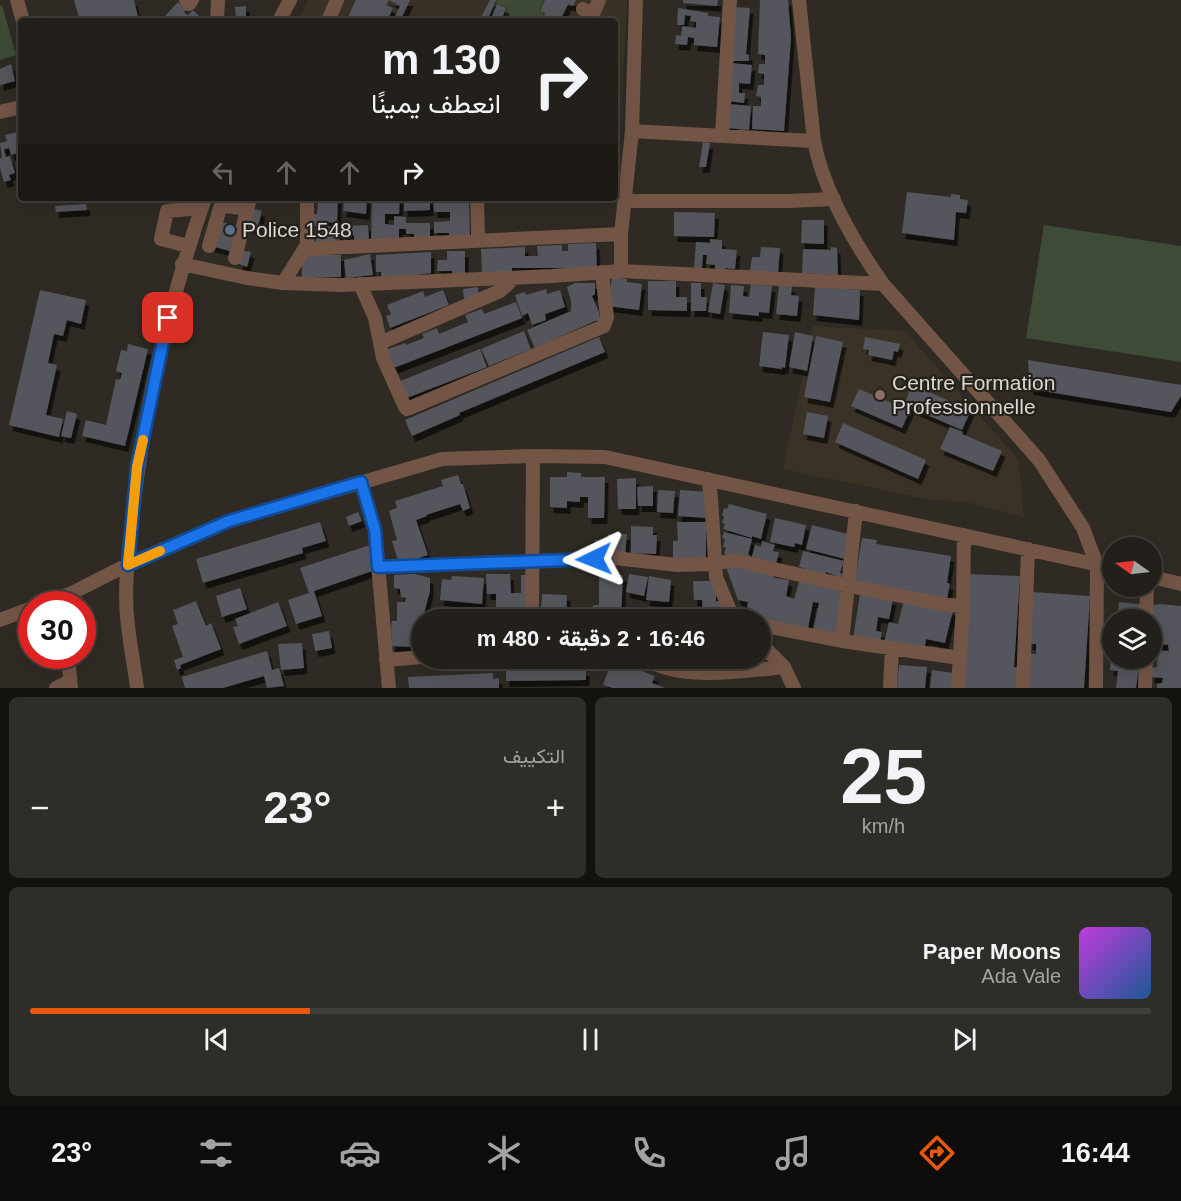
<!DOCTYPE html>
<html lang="ar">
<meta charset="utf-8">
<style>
body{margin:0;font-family:Helvetica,Vazirmatn,sans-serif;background:#2f2d28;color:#f1f3f6;direction:rtl;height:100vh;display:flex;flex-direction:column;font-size:22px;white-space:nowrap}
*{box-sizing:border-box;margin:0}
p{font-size:20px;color:#a3a3a3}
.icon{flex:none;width:33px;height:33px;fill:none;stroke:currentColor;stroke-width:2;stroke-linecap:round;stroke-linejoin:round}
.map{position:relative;height:688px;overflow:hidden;direction:ltr}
.details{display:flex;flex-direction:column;gap:9px;padding:9px;background:#13120f;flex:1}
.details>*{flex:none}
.guide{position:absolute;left:18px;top:18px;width:600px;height:183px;border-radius:6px;box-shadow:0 6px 24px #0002,0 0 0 2px #403e3a;direction:rtl;background:#23201b;color:#f1f3f6;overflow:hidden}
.needle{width:39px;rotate:284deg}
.controls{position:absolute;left:1102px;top:537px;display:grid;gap:12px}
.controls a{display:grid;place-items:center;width:60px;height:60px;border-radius:50%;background:#23201b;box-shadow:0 6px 24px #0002,0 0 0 2px #403e3a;font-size:30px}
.speed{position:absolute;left:18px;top:591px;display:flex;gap:12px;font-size:30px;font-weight:700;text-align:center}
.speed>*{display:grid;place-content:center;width:78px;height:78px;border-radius:50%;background:#23201b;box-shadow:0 6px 24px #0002,0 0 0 2px #403e3a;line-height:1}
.speed .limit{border:9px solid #d22;background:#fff;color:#111}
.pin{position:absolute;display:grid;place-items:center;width:51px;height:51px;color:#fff;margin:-26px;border-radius:12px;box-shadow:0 3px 9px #0006}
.me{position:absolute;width:66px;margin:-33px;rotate:268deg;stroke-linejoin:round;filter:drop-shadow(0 0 4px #0008)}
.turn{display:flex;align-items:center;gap:21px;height:126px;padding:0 18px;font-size:27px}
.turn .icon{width:78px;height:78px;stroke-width:2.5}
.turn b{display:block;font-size:42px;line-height:51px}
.lanes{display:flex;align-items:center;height:57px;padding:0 18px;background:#0003;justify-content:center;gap:30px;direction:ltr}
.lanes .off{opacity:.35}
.big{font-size:45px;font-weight:800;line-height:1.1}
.details .widget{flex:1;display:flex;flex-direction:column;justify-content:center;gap:9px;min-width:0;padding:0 21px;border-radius:9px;background:#2f2d28}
.details .dial{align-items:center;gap:0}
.dial b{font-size:78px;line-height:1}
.song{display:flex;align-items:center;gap:18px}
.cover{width:72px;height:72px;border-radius:9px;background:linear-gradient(135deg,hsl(290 70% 55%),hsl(210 70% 35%))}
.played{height:6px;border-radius:3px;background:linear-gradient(90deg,#ea580c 25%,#403e3a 25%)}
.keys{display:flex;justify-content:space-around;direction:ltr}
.heat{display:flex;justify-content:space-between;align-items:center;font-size:33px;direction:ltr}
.details .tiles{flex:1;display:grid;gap:9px;grid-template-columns:1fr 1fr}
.widget:last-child{grid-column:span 2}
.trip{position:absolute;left:411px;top:609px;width:360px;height:60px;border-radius:30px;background:#23201b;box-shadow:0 6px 24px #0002,0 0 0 2px #403e3a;font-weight:800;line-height:60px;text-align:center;direction:rtl}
.tab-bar{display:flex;height:96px;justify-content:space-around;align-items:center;background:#0e0d0b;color:#a3a3a3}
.tab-bar .icon{width:42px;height:42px}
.tab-bar .current{color:#ea580c}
.tab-bar b{font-size:27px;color:#f1f3f6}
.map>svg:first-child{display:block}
.built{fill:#3a3226}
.green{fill:#3e4b36}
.building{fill:#54555d;filter:url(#shadow)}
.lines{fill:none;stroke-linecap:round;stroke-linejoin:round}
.minor{stroke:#735546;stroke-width:14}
.route-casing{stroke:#114b97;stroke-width:15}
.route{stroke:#1a73e8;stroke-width:10}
.slow{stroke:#f59e0b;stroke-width:10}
.service-dot{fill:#5c6f8a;stroke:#25211b;stroke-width:2}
.education-dot{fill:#8d6e63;stroke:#25211b;stroke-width:2}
.labels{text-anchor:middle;stroke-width:4.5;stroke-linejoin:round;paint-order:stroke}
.poi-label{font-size:21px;fill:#dad7d3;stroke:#25211b;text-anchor:start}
</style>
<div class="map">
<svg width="1181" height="688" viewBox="0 0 1181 688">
<defs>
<filter id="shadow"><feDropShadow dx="3.5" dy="6" stdDeviation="0" flood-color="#0009"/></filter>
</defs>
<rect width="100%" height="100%" fill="#2f2b24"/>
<path class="built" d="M309,0H627L619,163H615V21H297Z
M813,326L905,331L1018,459L1024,517L966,502L931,500L783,469Z"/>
<path class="green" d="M497,0H544L539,11L544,14L541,21L528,19L502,21L508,8L496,3Z
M2,5L16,55L0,60V6Z
M1044,225L1181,246V362L1026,338Z"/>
<path class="building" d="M74,0H134L139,21H134L133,18L125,21H80Z
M356,0H389L386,5L393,8L387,21H346Z
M389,0H410L400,21H393L400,6Z
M490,0H496L490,14L486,21H479Z
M545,0H576L573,6L568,4L560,21H542L545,13L540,11Z
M683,0H718L717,6L683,3Z
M760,0H788L791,38L784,131L752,129L753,106H761V97L756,96L758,85H764V74L758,73L759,64H765V55L758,54Z
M178,2L186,10L184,12L188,15L193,10L201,18L198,21H169L164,17Z
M497,4L506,8L501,21H490Z
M246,6V21H236L235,7Z
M733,7L750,8L746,54L749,55V61H730Z
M678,8L708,13V16L720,17L717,47L694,45V38L688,37L687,45L675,44L676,35L681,36L682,26L696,28V22L690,21L691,16L685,15L684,25H677Z
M730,63L752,65L750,84L739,83V93H745L744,103L727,101Z
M11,64L15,81L0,85V69Z
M728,104L751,106L749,130L726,128Z
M21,131V152L11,155L9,148L4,149L6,157L10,156L15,173L9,175L11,180L4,182L0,168V158H2L0,143L7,141L5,135Z
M703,142L710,143L706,167H699Z
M907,192L951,197V194L960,195V199L968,200L966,213L956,212L954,240L902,233Z
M322,198H338L337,223L326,222L325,226L340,227L339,244L315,243L316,226H312L313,214H317L318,202H322Z
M352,198H367L366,214L343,211L344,201L352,202Z
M372,198H400L399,214H385V224L394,225V216L406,217V223H430V239H414V234H406V229H399V241H371Z
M430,198V210L404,211V199Z
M433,198H469L470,238H449V233H434V222L450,221V212H434Z
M86,204L87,210L56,212L55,206Z
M252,208L262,211L257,230L247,227Z
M674,212L715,213L714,237L674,236Z
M802,220H824V244L801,243Z
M218,221L237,226L230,251L211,246Z
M368,225L369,240L354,241V235L344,236L343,226Z
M710,239L722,240V249L737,250L735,269L725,268V271L715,270V265L706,264L707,255H703L702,268H694L696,242L710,243Z
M596,243L597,268H512V273L482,274L481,249L525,247V256H538L537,246L562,245V251H568V244Z
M761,247L780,248L778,273L750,271L752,257H760Z
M831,247L837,248L838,275L802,273L803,249L831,250Z
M242,250L251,252L247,267L239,264Z
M447,251H465V278H452V271H437L438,260H447Z
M431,252V273L381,279V272H376V255Z
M370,254L373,275L346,278L344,260Z
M302,255H341V277H302Z
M612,277L627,279V282L642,284L639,310L608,306Z
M648,281H676V297H687V311L648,310Z
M575,283H595V294L592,296L599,312L600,321H595L535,348L527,330L571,311V301L567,287Z
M691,283H701V297H707L706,311H691Z
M713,283L725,285L720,314L708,312Z
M751,284L772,286L769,313L759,312V316L729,313L731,285L744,286L743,296L749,297Z
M779,285L792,286L791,295L799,296L797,316L776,314Z
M478,287L479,297L464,299L463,289Z
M815,287L860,290L859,320L813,315Z
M546,289L547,294L560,290L565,307L545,314L546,320L532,325L528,313L522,316L515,295L525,292L526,295Z
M40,290L86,300L81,324L67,320L63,336L54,334L48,363L57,365L46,415L63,419L59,437L9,425Z
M443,290L449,305L390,328L386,316L391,314L387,305L423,291L425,297Z
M516,302L522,318L391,369L383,351L405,343L406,345L424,338L422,334L437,328L439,334L468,322L465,315L482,309L484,314Z
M524,331L531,349L489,366L481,349Z
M763,332L789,335L785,368L782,367V369L759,366Z
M795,332L813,336L807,371L789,367Z
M816,336L843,342L830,402L804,397Z
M599,337L605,352L459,413L460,415L412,436L405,420Z
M865,337L900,344L898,352L894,351L892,360L868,355L869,350L863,349Z
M128,344L148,349L125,446L82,436L86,420L106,425L116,379L120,380L122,373L116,371L121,350L127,351Z
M480,349L487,367L404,399L398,382Z
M1028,360L1181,385V396L1171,412L1030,389Z
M912,385L971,410L962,430L911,408L902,428L851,406L859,389L894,404L896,398L905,402Z
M67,411L77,414L71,438L61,436Z
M807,412L828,416L824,438L803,434Z
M843,423L926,460L918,479L835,442Z
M950,427L963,432L962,434L1002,451L993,471L940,449Z
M567,472L581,473V477H605L604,518H588V497H580V502L567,501V508L550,507V477H567Z
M458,475L461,484H463L470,508L463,511L460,504L426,515L427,516L416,520L428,555L399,564L392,541L397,540L389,511L397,508L395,501L443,486L441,480Z
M636,478V509H618L617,479Z
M653,486V506H638L637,487Z
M658,490L675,491L673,513L657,512Z
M680,490L710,492L708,518L678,516Z
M729,504L767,514L761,539L752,536V538L723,529L725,524L722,523L724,516H722L724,508L727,509Z
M358,512L362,521L349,526L346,517Z
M775,518L806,525L802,545L795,543L794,547L770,542Z
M320,522L326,541L302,548L303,553L203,583L196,559Z
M677,522H706V561H673V541H678Z
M812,525L851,535L845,559L806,549Z
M631,526L653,527V535H657L656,554L631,553Z
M724,532L752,539L748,555L751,556L750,560L724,554L726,547H723L725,539L722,538Z
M608,534H627L625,555H589L588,547H595V540H608Z
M862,538L877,540L876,544L951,556L947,583L950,584L946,603L854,586Z
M762,541L775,545L773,551L779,552L775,567L751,560L755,545L761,547Z
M370,545L378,569L314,591L322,616L296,624L288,600L309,593L300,568Z
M803,551L844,561L840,573L842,574L841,578L826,572L825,575L803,572L804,568L799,567Z
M725,564L772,572L774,578L789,580L786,596L794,599L800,579L842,589L837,639L812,635L819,603L813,602L807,633L760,620H753L754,610L747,607L748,602L738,600Z
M415,574L430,578V591L415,647L392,646L391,626L392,621H397V602H405L406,598L401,597L400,589L394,588V575Z
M486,574H510L511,593H521V575H527L528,614L496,615V594H487Z
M629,574L648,577L644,596L626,592Z
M968,574L1020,576L1014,667L1020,668L1019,688H960Z
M599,575H623L621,617H593V605H599Z
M452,576L484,578L482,604L440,600L442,579L451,580Z
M649,576L671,580L669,602L646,600Z
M693,581H716V601H725L726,620H703L702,600H694Z
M240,588L247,609L222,617L216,596Z
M1033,592L1090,596L1084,688H1029L1031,654H1036V644H1029Z
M542,594L567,595L566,620H546L547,608H541Z
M860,594L893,599L889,619L878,617L876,631L882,632L880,643L853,639Z
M904,600L953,610L945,643L926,639L924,651L884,643L889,622L898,624Z
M196,601L206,626L211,623L221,649L180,665L181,668L177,670L174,660L183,657L172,626L178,624L173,610Z
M278,602L287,626L239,644L233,627L238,626L235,619Z
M1119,602L1146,605L1144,620H1117Z
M1160,604L1181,606V688H1157V684L1162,683L1163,678L1151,677L1152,668L1157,667L1158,651H1169L1168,645L1152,643L1153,605Z
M329,631L332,648L315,651L312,634Z
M302,643L304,668L281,670L278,644Z
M267,651L272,670L279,668L284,686L267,688L264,676L223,688H185L182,677Z
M685,658H749L736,669H727V661L715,671L685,670Z
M1111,658H1140L1136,688H1116L1118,671L1110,670Z
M612,660L655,676L652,683L665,688H613L603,685Z
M579,662V670H586V680L506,681V664Z
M899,665L927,667L925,688H897Z
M932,670L954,673L953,688H930Z
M493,673V679L499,678V688H409L408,677Z"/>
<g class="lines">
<path class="minor" d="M17,0L23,21
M186,0L189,4L192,0
M799,0L814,141C824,192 854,242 883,284L1039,460L1083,528L1097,565L1096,688
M583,9L593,14L599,0
M217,21L218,0
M279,21L290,0
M328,21L337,0
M0,112L21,107
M632,131L814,141
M722,136L730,0
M477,198L478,241
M625,201H789L834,199
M188,246L161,239L167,211L202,208
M209,246L220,208L227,206L247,209
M304,249L621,234
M235,258L250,198
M182,264L247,278L283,283L343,285L552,276L621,271L883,284
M621,271V234L632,131L636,0
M283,283L307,245V198
M360,284L375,318L383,358L405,407L407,409L604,326L607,317L602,272
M380,343L500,291L509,283L512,278
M708,479L711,497L716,577L731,613L738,620
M361,482L375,530L389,688
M378,567L615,558L677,565L715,564L734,560L849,586L948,605L963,606
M1152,577L1181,584
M39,604L70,594L127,565L229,521L442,459L533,456L605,457L1113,568
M0,620L32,608
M532,620L533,456
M1146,620L1147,586
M760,625L842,641L960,658
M842,641L856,511
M760,643L784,667L794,688
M68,656L71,688
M645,658C676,682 747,671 784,667
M386,660L422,657
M56,688L70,681
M137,688C134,664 129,640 127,616C124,585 129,552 132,521C143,410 169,303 205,198
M890,688L892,648
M958,688L963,606L964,535
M1023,688L1028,549
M1145,688L1146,658"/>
</g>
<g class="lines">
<defs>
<path id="route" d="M168,318L137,467L128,565L229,521L361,482L375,530L378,567L594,559"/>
</defs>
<use href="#route" class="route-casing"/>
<use href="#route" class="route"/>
<path class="slow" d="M143,440L137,467L128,565L160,551"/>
</g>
<circle class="service-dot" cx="230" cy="230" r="6"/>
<circle class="education-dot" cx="880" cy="395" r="6"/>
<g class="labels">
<g class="poi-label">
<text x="242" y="237">Police 1548</text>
<text x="892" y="390">Centre Formation<tspan x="892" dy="24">Professionnelle</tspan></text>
</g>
</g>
</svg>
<div class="controls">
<a><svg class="needle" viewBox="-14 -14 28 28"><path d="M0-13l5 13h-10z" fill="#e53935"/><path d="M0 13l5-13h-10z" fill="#a3a3a3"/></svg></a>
<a><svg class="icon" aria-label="layers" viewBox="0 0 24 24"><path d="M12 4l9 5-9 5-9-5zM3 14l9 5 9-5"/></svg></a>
</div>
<div class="speed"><div class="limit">30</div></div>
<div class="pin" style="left:168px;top:318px;background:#d93025"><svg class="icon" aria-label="arrive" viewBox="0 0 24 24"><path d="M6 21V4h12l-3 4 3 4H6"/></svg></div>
<svg class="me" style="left:594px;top:559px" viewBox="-20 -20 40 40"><path d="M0-17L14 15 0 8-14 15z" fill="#1a73e8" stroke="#fff" stroke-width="4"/></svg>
<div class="trip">16:46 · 2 دقيقة · 480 m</div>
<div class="guide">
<div class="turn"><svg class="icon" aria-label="right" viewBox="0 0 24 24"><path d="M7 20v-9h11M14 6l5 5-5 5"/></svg><div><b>130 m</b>انعطف يمينًا</div></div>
<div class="lanes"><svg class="icon off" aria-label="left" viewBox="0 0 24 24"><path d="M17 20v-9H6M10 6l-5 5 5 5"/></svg><svg class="icon off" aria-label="ahead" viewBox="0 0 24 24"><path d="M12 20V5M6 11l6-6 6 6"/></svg><svg class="icon off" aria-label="ahead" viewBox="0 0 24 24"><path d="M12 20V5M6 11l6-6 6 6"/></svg><svg class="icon" aria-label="right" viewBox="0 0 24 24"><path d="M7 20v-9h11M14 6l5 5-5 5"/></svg></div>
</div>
</div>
<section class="details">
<div class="tiles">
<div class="widget dial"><b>25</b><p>km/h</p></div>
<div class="widget"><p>التكييف</p>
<div class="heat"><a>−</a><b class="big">23°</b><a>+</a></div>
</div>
<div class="widget">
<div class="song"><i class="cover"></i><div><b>Paper Moons</b><p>Ada Vale</p></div></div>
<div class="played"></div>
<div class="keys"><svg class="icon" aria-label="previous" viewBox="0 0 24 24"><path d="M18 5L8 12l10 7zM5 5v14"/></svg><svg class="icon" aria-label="pause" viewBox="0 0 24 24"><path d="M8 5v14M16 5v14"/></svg><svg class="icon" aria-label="next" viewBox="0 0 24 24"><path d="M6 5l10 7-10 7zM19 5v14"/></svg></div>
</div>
</div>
</section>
<nav class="tab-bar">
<b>16:44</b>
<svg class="icon current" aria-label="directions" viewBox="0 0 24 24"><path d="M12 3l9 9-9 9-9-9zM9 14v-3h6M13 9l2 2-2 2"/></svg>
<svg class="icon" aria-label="music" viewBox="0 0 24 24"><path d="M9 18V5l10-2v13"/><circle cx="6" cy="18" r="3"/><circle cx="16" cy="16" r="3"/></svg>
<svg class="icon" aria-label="phone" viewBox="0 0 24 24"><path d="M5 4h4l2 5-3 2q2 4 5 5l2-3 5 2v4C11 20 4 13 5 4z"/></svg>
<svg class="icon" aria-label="climate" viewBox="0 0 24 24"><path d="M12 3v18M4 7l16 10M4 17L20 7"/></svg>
<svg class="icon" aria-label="car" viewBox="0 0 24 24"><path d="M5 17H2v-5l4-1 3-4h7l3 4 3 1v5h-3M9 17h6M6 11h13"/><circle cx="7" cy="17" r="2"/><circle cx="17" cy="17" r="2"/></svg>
<svg class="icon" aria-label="filters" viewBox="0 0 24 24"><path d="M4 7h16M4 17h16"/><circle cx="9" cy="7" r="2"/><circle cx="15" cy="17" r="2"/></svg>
<b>23°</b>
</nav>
